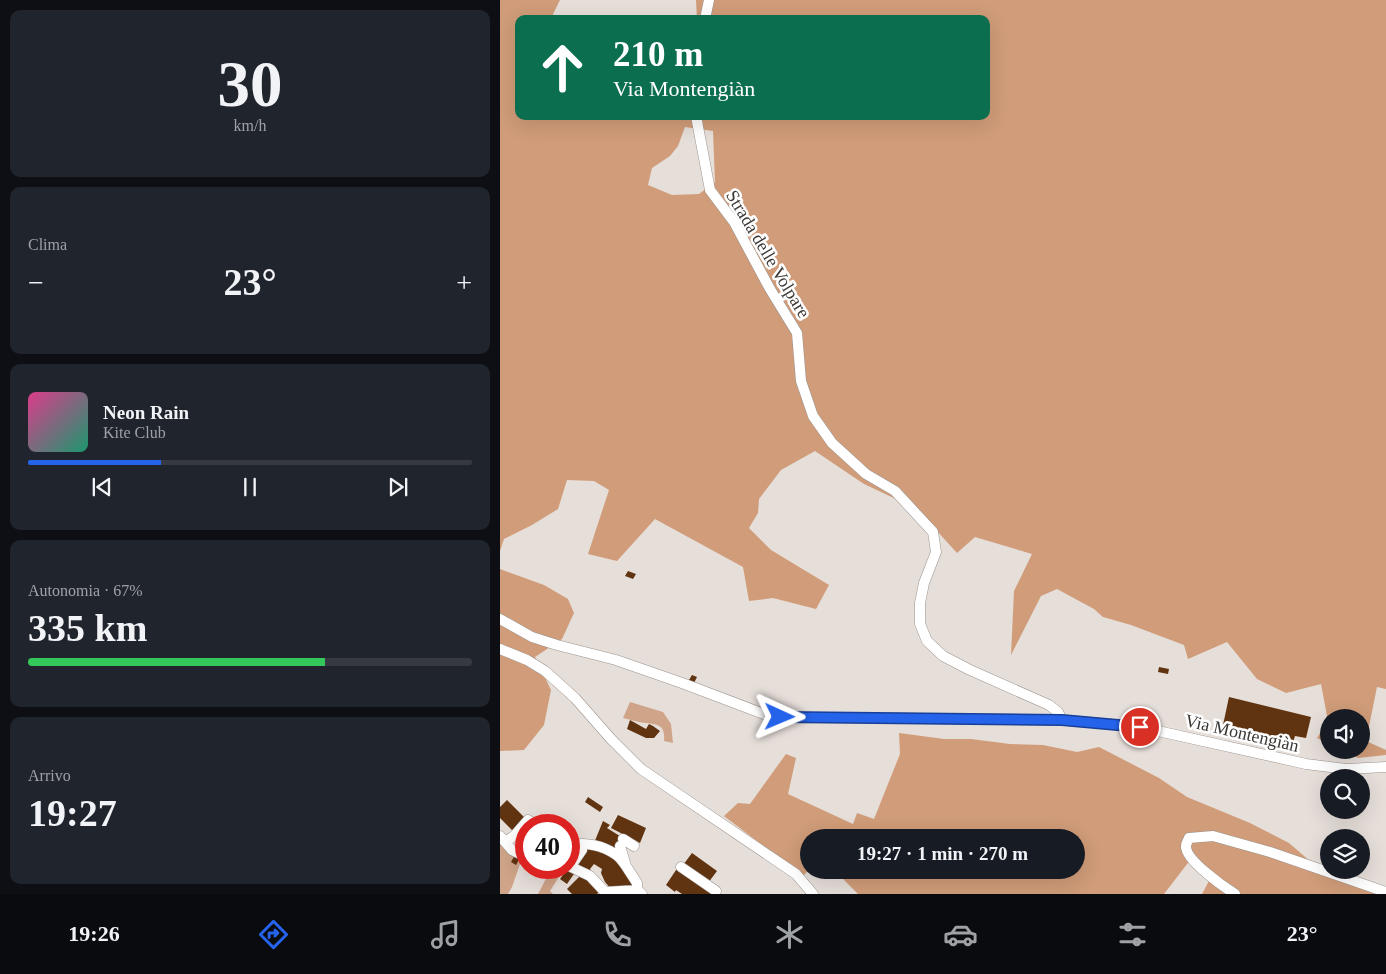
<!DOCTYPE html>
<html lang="it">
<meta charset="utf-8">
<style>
body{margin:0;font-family:"Times New Roman",serif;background:#20242c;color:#f1f3f6;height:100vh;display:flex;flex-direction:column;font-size:19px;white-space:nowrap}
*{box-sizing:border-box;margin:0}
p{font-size:16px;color:#9ea1a6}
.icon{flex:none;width:28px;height:28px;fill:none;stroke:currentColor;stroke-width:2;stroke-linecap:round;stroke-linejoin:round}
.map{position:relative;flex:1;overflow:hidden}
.sheet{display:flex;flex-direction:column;gap:10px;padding:10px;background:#0d0f14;width:500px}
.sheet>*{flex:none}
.banner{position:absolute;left:15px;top:15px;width:475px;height:105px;border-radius:10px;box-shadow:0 5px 20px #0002;background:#0b6e4f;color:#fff;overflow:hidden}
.buttons{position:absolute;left:820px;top:709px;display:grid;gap:10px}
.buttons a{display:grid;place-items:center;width:50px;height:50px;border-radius:50%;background:#171b24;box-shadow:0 5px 20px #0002;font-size:25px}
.speed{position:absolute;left:15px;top:814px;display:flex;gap:10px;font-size:25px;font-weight:700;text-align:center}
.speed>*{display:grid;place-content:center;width:65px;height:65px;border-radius:50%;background:#171b24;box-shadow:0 5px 20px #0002;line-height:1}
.speed .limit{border:8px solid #d22;background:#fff;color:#111}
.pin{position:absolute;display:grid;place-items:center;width:42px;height:42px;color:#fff;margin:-21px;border:2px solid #fff;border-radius:50%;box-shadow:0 1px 5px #0007}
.me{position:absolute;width:55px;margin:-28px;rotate:91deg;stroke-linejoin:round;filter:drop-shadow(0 0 4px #0008)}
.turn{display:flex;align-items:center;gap:18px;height:105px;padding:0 15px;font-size:22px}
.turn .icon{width:65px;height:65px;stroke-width:2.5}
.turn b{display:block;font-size:35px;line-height:42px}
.big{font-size:38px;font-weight:800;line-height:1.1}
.sheet .tile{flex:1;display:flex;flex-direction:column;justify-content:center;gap:8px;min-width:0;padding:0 18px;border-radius:10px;background:#20242c}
.sheet .dial{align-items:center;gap:0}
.dial b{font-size:65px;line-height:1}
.song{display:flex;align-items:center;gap:15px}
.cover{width:60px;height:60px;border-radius:8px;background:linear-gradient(135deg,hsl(330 70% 55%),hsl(160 70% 35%))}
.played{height:5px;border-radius:2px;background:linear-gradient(90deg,#2563eb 30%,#363941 30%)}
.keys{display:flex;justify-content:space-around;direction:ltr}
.heat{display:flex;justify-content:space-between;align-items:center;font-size:28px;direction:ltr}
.charge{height:8px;border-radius:4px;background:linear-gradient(90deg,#34c759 67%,#363941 0)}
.trip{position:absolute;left:300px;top:829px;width:285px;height:50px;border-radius:25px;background:#171b24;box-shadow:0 5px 20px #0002;font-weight:800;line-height:50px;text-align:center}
.tabs{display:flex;height:80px;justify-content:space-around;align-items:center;background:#090b0e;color:#9ea1a6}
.tabs .icon{width:35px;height:35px}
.tabs .active{color:#2563eb}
.tabs b{font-size:22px;color:#f1f3f6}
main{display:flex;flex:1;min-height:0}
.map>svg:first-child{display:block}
.green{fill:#cfa488}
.forest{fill:#d09c79;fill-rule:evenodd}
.building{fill:#603411}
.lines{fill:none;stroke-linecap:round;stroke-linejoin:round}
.minor-casing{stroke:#9b938e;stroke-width:11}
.minor{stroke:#fff;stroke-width:10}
.route-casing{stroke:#184099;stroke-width:12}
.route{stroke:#2563eb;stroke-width:9}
.labels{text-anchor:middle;stroke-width:5;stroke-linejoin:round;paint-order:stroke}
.street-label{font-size:18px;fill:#3b3836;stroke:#fff}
</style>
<main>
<section class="sheet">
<div class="tile dial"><b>30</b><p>km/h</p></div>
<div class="tile"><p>Clima</p>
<div class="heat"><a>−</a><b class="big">23°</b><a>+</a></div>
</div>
<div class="tile">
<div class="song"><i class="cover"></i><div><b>Neon Rain</b><p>Kite Club</p></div></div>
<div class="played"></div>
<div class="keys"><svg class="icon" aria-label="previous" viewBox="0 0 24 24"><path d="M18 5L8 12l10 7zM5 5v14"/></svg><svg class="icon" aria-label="pause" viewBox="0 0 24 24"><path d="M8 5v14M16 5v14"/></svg><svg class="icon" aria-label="next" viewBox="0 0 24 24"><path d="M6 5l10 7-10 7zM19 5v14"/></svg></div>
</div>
<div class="tile"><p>Autonomia · 67%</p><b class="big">335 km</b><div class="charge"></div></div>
<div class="tile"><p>Arrivo</p><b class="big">19:27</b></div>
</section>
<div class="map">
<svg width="886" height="894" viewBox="0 0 886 894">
<rect width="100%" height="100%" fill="#e6ded9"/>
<path class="green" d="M130,702L163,712L171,724L173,743L164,741C166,721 153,725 139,722C134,721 128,719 123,718Z
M0,842L22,858L12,887L8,894H0Z
M51,869H64L50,891L53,894H38Z"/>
<path class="forest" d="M0,0H60L53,14L55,19H19V116H486V19H197L196,0H886V689L877,687L866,741L886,750V755L858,758L842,750H861V718H829V744L817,738L828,721L821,684L786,693L757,679L727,642L688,659L684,645L631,625L603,617L594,609L557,589L541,596L511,655L514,591L532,554L475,537L457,553L417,509L364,484L315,451L281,470L259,499L258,513L249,528L271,550L329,585L316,609L273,598L249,601L243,567L155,519L117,561L88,554L109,490L94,481L67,480L58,509L32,525L4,539L0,551ZM185,127L213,131L215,182L199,194L172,195L148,185L152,168L170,156L178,146Z
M0,569L44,585L68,599L74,613L62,639L35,657L51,690L44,725L24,750L0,751Z
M399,733L444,739H471L510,744L543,745L577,752L599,747L659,778L687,797L750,823L789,843L818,868L886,894H702L710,879L691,859L664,894H358L334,870H576V838H309V870L303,876L224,816L238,803L250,804L286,754L296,758L288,794L353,824L357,813L374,819L400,754Z"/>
<path class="building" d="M128,571L136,574L133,579L125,576Z
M659,667L669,669L668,674L658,672Z
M192,675L197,677L194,683L189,680Z
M729,697L811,717L806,738L795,736L793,742L723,725Z
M130,720L146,729L149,724L153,726L160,731L154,738H146L127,729Z
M88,797L103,807L100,812L85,802Z
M7,800L27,820L15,833L0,818V807Z
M118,815L146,828L140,843L111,828Z
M103,821L110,825L107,828L123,838L118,852L94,843Z
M26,825V843L17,835Z
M69,843L81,850L69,862Z
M83,845L116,856L135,884L121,890L111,889L105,882L101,873L102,869L94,864L90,869L91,871L89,874L78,864Z
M192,853L217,871L208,883L183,865Z
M15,855L20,858L16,865L11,862Z
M178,867L213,890L210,894H182L176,890L175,892L166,885Z
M68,868L76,871L67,884L60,879Z
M83,873L101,890L97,894H72L67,889Z"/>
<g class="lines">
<defs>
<path id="minor" d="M205,19L209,0
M196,116L210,190L234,222L270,289L297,333L301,381L313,416L332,443L366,474L395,491L433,532L436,552L424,583L420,603V624L427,641L443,656L470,670L549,705L558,712L562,720
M0,619L32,637L57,645L116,660L182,683L264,714L280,717L562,720L640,727L806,764L846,769L886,767
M0,649L27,660L45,671L75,698L111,739L141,769L296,874L313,894
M0,836L12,850L26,857
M123,839L134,846
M5,842L14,836L28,820L37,825
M73,845C87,842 103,846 115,854C120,857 123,862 126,866
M120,846L126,866L137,883V890
M69,866L90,876L105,892L137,890L142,894
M71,866L82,850L72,844
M181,867L216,891
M735,894C724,887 685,860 686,846C686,843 688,841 689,838L713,836L770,852L886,892"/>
</defs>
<use href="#minor" class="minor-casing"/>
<use href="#minor" class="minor"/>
</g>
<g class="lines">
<defs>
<path id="route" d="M280,717L562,720L640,727"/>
</defs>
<use href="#route" class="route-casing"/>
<use href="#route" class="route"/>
</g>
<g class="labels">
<g class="street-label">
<text transform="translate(268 254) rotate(59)" y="6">Strada delle Volpare</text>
<text transform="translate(742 733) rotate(13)" y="6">Via Montengiàn</text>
</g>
</g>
</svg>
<div class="buttons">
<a><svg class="icon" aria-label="sound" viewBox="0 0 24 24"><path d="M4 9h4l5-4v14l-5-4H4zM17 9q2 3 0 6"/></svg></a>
<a><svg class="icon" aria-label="search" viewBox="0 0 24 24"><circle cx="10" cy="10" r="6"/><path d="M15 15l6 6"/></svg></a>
<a><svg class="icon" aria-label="layers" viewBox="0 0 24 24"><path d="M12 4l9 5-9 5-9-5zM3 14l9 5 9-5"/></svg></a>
</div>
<div class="speed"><div class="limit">40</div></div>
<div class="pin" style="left:640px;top:727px;background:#d93025"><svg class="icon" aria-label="arrive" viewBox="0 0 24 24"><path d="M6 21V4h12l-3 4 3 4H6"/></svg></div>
<svg class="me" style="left:280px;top:717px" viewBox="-20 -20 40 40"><path d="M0-17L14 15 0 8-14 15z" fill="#2563eb" stroke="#fff" stroke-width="4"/></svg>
<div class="trip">19:27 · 1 min · 270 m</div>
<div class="banner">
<div class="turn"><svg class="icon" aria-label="ahead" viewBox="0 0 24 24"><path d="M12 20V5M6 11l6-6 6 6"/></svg><div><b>210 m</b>Via Montengiàn</div></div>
</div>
</div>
</main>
<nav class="tabs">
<b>19:26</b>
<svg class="icon active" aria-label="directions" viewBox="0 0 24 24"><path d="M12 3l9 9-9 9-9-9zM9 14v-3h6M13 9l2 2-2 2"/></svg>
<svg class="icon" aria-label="music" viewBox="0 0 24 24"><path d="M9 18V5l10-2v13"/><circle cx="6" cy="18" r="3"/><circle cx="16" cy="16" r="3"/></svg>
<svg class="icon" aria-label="phone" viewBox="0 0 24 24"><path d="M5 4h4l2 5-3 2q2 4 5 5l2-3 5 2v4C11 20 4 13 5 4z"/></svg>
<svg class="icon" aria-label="climate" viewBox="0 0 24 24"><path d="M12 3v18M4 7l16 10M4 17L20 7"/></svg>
<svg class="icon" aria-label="car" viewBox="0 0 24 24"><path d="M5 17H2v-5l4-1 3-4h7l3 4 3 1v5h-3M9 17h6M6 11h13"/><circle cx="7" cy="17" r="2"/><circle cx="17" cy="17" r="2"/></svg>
<svg class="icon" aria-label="filters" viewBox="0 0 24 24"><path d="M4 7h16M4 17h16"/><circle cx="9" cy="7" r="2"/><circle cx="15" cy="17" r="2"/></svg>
<b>23°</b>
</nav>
